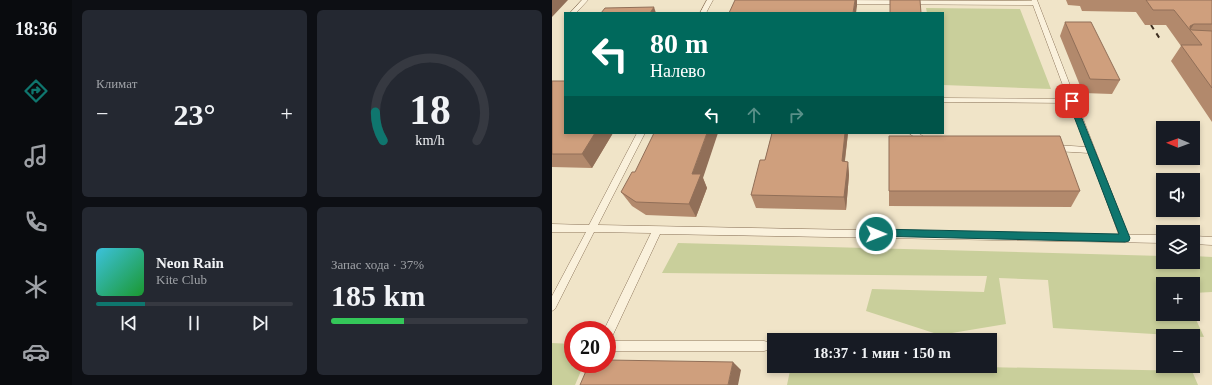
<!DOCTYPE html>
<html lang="ru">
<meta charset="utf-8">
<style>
body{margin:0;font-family:Georgia,serif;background:#242831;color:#f1f3f6;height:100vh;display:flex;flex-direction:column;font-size:15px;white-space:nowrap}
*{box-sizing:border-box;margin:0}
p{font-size:13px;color:#9ea1a6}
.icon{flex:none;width:22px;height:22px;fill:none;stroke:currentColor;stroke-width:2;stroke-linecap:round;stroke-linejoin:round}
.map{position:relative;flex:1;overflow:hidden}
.details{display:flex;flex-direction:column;gap:10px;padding:10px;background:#0d0f14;width:480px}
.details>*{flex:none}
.hud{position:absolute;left:12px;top:12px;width:380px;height:122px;border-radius:0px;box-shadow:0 2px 6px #0003;background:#00695c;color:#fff;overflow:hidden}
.needle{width:26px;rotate:271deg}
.fabs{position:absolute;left:604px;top:121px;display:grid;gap:8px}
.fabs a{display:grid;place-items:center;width:44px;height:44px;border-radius:0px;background:#171b24;box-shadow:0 2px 6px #0003;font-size:20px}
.speed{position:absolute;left:12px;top:321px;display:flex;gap:8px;font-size:20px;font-weight:700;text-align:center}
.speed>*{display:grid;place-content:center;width:52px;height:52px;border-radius:50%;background:#171b24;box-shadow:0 2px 6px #0003;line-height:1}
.speed .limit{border:6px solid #d22;background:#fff;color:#111}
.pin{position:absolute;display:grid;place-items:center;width:34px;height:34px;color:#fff;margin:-17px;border-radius:8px;box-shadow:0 2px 6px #0006}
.me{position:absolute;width:44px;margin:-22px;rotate:91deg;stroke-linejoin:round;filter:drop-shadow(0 0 3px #0008)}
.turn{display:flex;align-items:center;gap:14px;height:84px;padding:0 20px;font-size:18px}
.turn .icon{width:52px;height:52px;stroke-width:2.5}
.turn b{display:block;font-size:28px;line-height:34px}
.lanes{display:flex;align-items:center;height:38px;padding:0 20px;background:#0003;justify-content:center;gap:20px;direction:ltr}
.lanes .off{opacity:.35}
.big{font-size:30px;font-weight:700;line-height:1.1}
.details .tile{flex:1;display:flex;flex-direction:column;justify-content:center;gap:6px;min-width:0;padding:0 14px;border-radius:6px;background:#242831}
.details .dial{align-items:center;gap:0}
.dial svg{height:104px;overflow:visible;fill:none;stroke:#363941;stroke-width:7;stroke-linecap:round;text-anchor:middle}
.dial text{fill:#f1f3f6;stroke:none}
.song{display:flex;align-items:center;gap:12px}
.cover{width:48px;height:48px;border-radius:6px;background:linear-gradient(135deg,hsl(190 70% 55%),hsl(130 70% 35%))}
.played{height:4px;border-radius:2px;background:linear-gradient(90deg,#0f766e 25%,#363941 25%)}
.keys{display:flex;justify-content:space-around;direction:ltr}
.heat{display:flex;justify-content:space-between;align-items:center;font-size:22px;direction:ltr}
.charge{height:6px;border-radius:3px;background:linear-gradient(90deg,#34c759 37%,#363941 0)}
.details .tiles{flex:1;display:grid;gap:10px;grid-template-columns:repeat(2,1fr)}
.trip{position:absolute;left:215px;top:333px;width:230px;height:40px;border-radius:0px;background:#171b24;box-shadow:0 2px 6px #0003;font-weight:700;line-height:40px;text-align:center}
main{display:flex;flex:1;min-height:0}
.tab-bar{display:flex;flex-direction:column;width:72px;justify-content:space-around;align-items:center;background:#090b0e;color:#9ea1a6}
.tab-bar .icon{width:28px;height:28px}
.tab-bar .active{color:#0f766e}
.tab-bar b{font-size:18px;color:#f1f3f6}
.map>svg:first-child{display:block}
.green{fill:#c9cf9b}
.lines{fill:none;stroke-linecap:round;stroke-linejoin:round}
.lane-casing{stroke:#8d765c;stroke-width:1}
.lane{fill:#faf1dc;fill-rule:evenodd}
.rail{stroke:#3d2e20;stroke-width:2;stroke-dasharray:5 5;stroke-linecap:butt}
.wall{fill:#b2896c}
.shaded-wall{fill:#916f58}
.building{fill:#cf9f7d;stroke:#916f58}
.route{fill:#0f766e;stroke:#0a4d48}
</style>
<main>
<nav class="tab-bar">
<b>18:36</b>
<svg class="icon active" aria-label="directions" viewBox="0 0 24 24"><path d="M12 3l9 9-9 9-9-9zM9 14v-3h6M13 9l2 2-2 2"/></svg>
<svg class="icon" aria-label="music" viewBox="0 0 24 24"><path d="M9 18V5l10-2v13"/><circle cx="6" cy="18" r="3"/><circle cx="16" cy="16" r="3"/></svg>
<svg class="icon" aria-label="phone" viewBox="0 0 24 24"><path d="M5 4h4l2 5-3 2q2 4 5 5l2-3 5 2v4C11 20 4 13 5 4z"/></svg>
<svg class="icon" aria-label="climate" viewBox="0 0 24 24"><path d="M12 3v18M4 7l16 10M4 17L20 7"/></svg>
<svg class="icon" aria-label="car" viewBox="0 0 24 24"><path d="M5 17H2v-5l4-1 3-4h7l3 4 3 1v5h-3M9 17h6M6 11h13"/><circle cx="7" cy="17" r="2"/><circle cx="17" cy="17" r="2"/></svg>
</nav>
<section class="details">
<div class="tiles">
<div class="tile"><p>Климат</p>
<div class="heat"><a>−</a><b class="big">23°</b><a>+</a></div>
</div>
<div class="tile dial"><svg viewBox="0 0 100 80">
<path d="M14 69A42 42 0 1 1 86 69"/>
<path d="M14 69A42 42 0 0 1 8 47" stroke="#0f766e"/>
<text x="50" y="56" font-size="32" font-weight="700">18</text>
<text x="50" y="72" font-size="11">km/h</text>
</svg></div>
<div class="tile">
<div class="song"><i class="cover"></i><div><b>Neon Rain</b><p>Kite Club</p></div></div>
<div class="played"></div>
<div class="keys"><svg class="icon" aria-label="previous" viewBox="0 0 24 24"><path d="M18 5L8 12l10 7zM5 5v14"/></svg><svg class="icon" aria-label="pause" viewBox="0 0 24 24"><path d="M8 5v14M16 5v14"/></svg><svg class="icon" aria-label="next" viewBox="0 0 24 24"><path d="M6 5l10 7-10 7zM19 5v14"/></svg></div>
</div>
<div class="tile"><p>Запас хода · 37%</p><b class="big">185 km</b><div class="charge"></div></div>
</div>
</section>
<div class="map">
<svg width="660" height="385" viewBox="0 0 660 385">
<rect width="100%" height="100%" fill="#f0e4c8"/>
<path class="green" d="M374,8L468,9L499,89L391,85V13H375Z
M126,243L611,256V262H641V256L660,257V292L641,293V284H611V314L641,313L652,337L501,328L496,280L447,278L454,324L388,335L314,311L320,289L432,292L435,276L110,273Z
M0,343L21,344V364H32L23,385H0Z
M239,366H382L640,371L646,385H235Z"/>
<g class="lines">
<defs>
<path id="lane" d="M30,0H36L24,13H18Z
M155,0H161L154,13H148Z
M279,0L480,1L479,0H485L576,235H611V243L108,234L59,339L55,340V330H52L99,233L42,232L3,309L0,311V296L34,232H0V224L37,225L85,133H93L46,225L567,235L537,153L503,151L499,148L503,145L535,147L518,103L391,102V98L516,99L481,5L290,4Z
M357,133H366L378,141L374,144L371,143Z
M641,236L660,237V245L641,244Z
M55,341H212L216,342L217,346L216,350L212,351H55Z"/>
</defs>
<use href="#lane" class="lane-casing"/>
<use href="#lane" class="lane"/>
<path class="rail" d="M599,25L608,39"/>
</g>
<path class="wall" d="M514,0H660V122L619,61L629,46L614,25H593L584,12L530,11L528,6L516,5Z
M513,22L568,80L560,94L531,93L508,36Z
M0,81L13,133H61L40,168L0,167Z
M220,133H296L293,161L296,162L297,175L294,210L204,208L199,195L213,160Z
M337,136L528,191L519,207L337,206Z
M151,178L155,188L144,217L94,215L80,206L69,192Z"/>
<path class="shaded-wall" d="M0,0H16L0,17Z
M303,0H305V6L304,13H301Z
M102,7L104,13H98Z
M642,24L638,30V26Z
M43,133H61L40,168L30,154Z
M155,133H166L151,178L155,188L144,217L137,204L140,174Z
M293,133H296L291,175L290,161Z
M296,162L297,175L294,210L292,197Z
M181,362L189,370L186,385H176Z"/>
<path class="building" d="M183,0H303L301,13H177Z
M338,0H368L369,13H338Z
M594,0H660V24H642L638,26V29L640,30L660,31V88L629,45H650L622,10H601Z
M102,7L98,13H49L53,8Z
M513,22H539L568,80L538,79Z
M0,81H13V133H43L30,154H0Z
M102,133H155L140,174H149L137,204L84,202L69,192L80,172H83Z
M220,133H293L290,161L296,162L292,197L199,195L208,160H213Z
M337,136H508L528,191H337Z
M55,360L181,362L176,385H28L37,364H55Z"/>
<path class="route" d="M520,99L523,101L578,238L577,241L573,242L320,236L319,234L320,231L324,229L567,234L516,101Z"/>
</svg>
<div class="fabs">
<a><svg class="needle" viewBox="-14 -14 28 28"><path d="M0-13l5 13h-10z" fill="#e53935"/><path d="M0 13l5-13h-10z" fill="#9ea1a6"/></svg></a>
<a><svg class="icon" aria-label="sound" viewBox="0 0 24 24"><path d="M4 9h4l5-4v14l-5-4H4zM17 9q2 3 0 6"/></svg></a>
<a><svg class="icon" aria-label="layers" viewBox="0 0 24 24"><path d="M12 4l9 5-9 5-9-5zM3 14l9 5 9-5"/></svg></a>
<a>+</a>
<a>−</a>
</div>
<div class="speed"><div class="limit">20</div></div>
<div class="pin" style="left:520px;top:101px;background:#d93025"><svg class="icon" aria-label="arrive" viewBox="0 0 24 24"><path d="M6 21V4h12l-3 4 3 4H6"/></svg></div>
<svg class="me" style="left:324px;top:234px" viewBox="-20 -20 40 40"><circle r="17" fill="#0f766e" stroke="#fff" stroke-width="3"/><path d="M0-11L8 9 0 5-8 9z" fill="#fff"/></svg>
<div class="trip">18:37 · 1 мин · 150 m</div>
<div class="hud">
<div class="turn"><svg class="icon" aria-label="left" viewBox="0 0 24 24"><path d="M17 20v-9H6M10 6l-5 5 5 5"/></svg><div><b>80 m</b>Налево</div></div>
<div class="lanes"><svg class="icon" aria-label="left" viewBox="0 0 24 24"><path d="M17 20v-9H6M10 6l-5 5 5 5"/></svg><svg class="icon off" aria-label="ahead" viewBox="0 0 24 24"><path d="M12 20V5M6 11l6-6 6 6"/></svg><svg class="icon off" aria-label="right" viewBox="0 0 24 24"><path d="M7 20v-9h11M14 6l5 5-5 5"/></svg></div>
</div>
</div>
</main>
